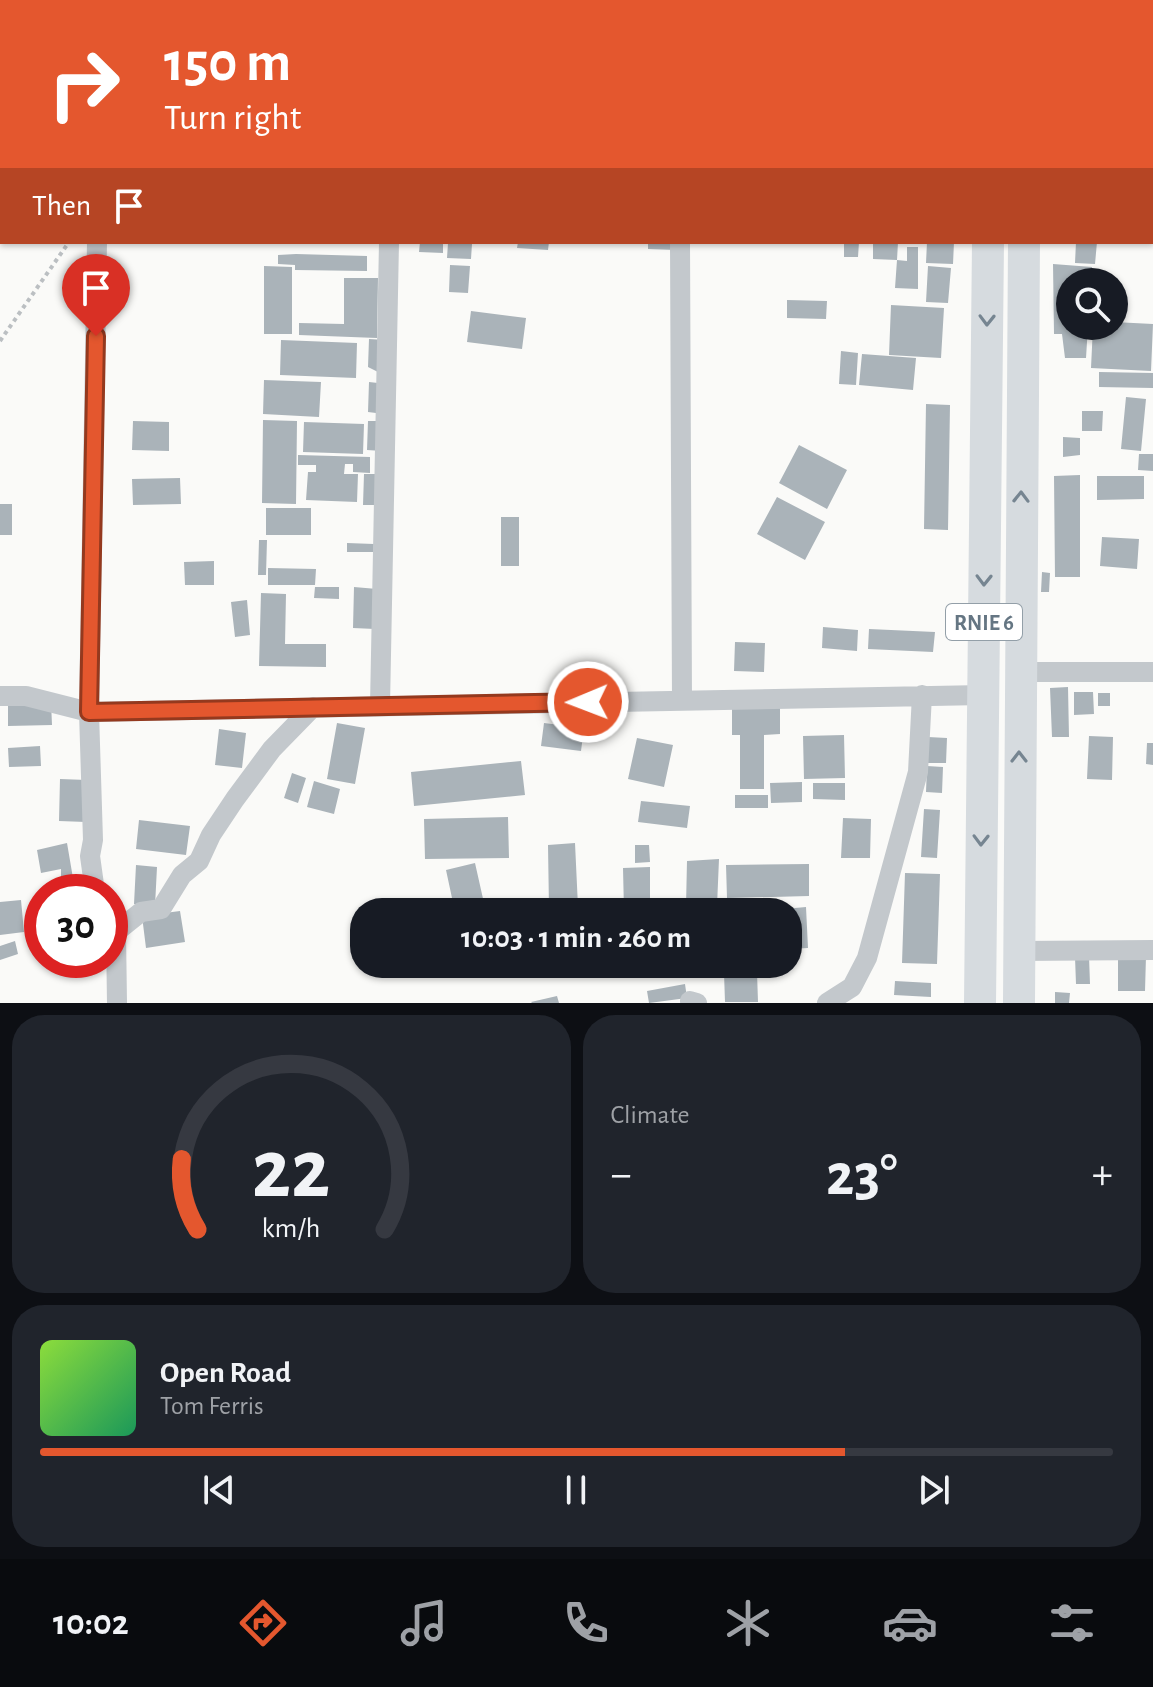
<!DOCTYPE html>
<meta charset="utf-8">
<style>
body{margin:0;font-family:"Alegreya Sans",sans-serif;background:#20242c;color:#f1f3f6;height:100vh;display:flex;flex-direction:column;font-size:30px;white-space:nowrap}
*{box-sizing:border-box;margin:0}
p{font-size:26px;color:#9ea1a6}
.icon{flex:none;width:44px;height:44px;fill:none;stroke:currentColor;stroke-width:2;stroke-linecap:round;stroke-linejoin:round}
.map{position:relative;height:1003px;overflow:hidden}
.details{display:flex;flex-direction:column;gap:12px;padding:12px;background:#0d0f14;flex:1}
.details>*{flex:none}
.hud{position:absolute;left:0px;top:0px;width:1154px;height:244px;box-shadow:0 2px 6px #0004;background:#e4572e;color:#fff;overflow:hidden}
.tools{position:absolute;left:1056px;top:268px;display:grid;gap:16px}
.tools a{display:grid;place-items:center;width:72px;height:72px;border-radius:50%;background:#171b24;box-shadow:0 2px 6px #0004;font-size:40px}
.speed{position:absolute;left:24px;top:874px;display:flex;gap:16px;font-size:40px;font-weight:700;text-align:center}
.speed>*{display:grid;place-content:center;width:104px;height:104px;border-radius:50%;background:#171b24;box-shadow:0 2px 6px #0004;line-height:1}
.speed .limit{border:12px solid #d22;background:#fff;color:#111}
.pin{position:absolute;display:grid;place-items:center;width:68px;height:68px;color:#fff;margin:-82px -34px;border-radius:50% 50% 50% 0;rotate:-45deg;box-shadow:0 0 8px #0007}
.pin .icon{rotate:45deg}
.me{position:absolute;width:88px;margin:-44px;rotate:269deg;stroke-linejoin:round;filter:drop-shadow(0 0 6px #0008)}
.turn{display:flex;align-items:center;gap:28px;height:168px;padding:0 32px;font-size:36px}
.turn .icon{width:104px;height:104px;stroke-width:2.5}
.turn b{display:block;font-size:56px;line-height:68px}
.then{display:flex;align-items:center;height:76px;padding:0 32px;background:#0003;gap:16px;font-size:30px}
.big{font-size:60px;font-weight:700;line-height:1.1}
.details .tile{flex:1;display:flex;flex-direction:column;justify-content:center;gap:12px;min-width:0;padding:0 28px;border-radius:32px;background:#20242c}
.details .dial{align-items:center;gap:0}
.dial svg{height:208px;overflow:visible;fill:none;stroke:#363941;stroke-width:7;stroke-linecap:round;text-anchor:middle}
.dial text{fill:#f1f3f6;stroke:none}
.song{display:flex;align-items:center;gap:24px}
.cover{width:96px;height:96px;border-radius:12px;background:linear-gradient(135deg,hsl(90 70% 55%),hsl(150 70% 35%))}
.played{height:8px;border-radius:4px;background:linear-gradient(90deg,#e4572e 75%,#363941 75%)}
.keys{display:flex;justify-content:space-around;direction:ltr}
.heat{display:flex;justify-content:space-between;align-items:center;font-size:44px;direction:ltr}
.details .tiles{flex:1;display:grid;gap:12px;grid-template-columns:1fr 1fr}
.tile:last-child{grid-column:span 2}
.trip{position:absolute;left:350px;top:898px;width:452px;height:80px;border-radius:32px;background:#171b24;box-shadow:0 2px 6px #0004;font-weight:700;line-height:80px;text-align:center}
.tabs{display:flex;height:128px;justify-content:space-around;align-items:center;background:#090b0e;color:#9ea1a6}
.tabs .icon{width:56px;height:56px}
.tabs .on{color:#e4572e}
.tabs b{font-size:36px;color:#f1f3f6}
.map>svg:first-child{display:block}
.building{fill:#aab3b9}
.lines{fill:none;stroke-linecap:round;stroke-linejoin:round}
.path{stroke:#bbbfc2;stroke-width:4;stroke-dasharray:4 4;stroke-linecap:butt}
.street{stroke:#c3c8cc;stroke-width:20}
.primary{stroke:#d6dbdf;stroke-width:32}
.oneway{stroke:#768591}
.route-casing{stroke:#94391e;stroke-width:20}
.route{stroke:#e4572e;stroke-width:14}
.labels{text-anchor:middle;stroke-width:8;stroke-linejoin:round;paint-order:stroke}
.shield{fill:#fff;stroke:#939fa8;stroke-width:2}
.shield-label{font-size:22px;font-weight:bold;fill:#657683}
</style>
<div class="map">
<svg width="1153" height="1003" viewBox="0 0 1153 1003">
<rect width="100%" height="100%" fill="#fafaf8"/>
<path class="building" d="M420,242H443V253L419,252Z
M518,242H549L548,250L517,248Z
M648,242H676V250L648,249Z
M844,242H859L858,257H844Z
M873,242H898L897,260L873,259Z
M927,242H954L953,264L926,263Z
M1076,242H1097L1095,264L1075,263Z
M448,243L472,244L471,259L447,258Z
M907,247H918V289L895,288L897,260L907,261Z
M296,254L367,256V271L295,270V265L278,264V255Z
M1053,264L1092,267L1091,282H1070V326H1088L1086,358H1065L1062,334H1054Z
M450,265L470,266L468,293L449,292Z
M264,266L292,267V334H264Z
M928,266L951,268L948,303L926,302Z
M344,278H378L377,338L299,335V323L344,324Z
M787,300L827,301L826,319L787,318Z
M891,305L944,308L941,358L889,355Z
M471,311L526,318L522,349L467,342Z
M1114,322L1153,324L1151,371L1091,368L1093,326H1114Z
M369,339L385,340L382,451L367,450L368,421H376V413L368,412L369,382L378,383V372L368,367Z
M281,340L357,343L356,378L280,375Z
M841,351L858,353L856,385L839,384Z
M862,354L916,358L913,390L859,385Z
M1099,372L1153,373V388L1099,387Z
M264,380L321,382L319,417L263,414Z
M1126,397L1146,399L1141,451L1121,449Z
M926,404L950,405L948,530L924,529Z
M1082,411H1103L1102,431H1082Z
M263,420L297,421L296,504L262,503Z
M133,421L169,422V451L132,450Z
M304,422L364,424L363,454L303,452Z
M1063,437L1080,438V455L1063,457Z
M799,445L847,470L827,509L779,483Z
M1139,454H1153V471L1138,470Z
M298,455L370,457V473L353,472V464H345L344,474H358L357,502L306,500L308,472H316V465H298Z
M364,474H379V505H363Z
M1080,475V577H1055L1054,476Z
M1097,476H1144V499L1097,500Z
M180,478L181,504L133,505L132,479Z
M777,497L825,522L805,560L757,534Z
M0,504H12V535H0Z
M266,508H311V535H266Z
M501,517H519V566H501Z
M1102,537L1139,539L1137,569L1100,566Z
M259,540H267L266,575H258Z
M347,543L374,544L373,552H347Z
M214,561V585H185L184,562Z
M268,568L316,569L315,585H268Z
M1042,572L1050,573L1049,592H1041Z
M315,587H339V599L314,598Z
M354,587L377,589L375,629L353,628Z
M261,593L286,594L285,644H326V667L259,666Z
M247,600L250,635L235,637L231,602Z
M823,627L858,630L857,651L822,648Z
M869,629L935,632L933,652L868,649Z
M735,642L765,643L764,672L734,671Z
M1068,687L1069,737H1052L1050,688Z
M1074,692H1093L1094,714L1074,715Z
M1098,693H1110V706H1098Z
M8,702H51L52,725L8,726Z
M780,704V734L764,735V789H740V735H732V705Z
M337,723L365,728L355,784L327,779Z
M544,723L584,728L581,751L541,746Z
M219,729L246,733L242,768L215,765Z
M844,735L845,778L804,779L803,736Z
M1089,736L1113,737L1112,780L1087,779Z
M928,737L947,738L946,763H927Z
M637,738L673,745L664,787L628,779Z
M1147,743H1153V765L1146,764Z
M40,746L41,766L9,767L8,748Z
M521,761L525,795L414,806L411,772Z
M927,766L943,767L942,793L926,792Z
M292,773L306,778L298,803L284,798Z
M60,779L87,780L86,822L59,821Z
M314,781L340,789L334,814L307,807Z
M802,782V802L771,803L770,783Z
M813,783H845V800L813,799Z
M735,795H768V808H735Z
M641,801L690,806L687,828L638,822Z
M924,809L940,810L937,858L921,857Z
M508,817L509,858L425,859L424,819Z
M843,818L871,819L870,858H841Z
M139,820L190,826L186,855L136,849Z
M67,843L74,884L78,892H61V869L41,873L37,850Z
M575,843L578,907L549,909L548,845Z
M635,845H649L650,862L635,863Z
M719,859L717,906H686L687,861Z
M475,863L486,912H455L446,870Z
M809,864V896L727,898L726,865Z
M136,865L157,867L155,906L134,904Z
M650,867V911H624L623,868Z
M905,873L940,874L937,964L902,963Z
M21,900L24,932L0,935V902Z
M527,904L542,905V912H527Z
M806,907L808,948L788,949V912H750Z
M180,911L185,942L146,948L142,916Z
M15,941L18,954L0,960V946Z
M1118,955L1146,956L1145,991H1118Z
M1089,956L1090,984H1076L1075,957Z
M757,972L758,1002H725L724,973Z
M895,981L931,983V997L894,995Z
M685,984L687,998L649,1003L647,991Z
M1055,992L1070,993L1069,1003H1055Z
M557,996L559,1003H532L531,1002Z"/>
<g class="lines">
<path class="path" d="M0,341L69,242"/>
<path class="street" d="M679,0V2
M101,2V0
M394,2V0
M680,242L682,700
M1019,672H1153
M0,696H26L89,712L983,695
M380,706L389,242
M95,892L90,856L93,840L89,712L97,242
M1019,951L1153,950
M690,1001L697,1003
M117,1003L116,932L141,912L161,909L182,875L199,861L211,835L235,799L272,749L313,707
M827,1003L852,987L867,958L918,772L922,695"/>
<path class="primary" d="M991,2V0
M1027,2V0
M980,1003L988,242
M1019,1003L1024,242"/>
</g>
<defs><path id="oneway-chevron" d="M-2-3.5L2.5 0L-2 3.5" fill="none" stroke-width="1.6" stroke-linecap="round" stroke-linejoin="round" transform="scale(2)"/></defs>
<g class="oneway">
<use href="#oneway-chevron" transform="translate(987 320) rotate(91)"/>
<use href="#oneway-chevron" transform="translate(1021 497) rotate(-89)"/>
<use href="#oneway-chevron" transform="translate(984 580) rotate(91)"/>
<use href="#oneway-chevron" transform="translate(1019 757) rotate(-90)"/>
<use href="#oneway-chevron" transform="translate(981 840) rotate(91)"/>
</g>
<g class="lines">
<defs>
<path id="route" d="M96,336L89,712L588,702"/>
</defs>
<use href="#route" class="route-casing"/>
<use href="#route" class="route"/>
</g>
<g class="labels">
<rect class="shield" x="946" y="604" width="76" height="36" rx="6"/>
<g class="shield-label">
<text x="984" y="630">RNIE 6</text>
</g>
</g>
</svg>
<div class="tools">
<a><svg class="icon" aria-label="search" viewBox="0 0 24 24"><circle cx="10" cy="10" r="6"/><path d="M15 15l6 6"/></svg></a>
</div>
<div class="speed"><div class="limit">30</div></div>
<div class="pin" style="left:96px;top:336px;background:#d93025"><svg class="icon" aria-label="arrive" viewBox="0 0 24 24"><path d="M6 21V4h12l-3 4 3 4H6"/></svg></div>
<svg class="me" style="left:588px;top:702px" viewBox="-20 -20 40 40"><circle r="17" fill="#e4572e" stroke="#fff" stroke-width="3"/><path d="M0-11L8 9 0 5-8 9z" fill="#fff"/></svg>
<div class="trip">10:03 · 1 min · 260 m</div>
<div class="hud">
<div class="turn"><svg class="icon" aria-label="right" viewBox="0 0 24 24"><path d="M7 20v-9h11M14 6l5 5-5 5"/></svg><div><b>150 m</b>Turn right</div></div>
<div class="then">Then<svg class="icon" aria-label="arrive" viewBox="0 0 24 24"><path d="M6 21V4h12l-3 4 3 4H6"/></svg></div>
</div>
</div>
<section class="details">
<div class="tiles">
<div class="tile dial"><svg viewBox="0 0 100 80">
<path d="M14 69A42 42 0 1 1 86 69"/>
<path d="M14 69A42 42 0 0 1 8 42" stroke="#e4572e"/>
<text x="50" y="56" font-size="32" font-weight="700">22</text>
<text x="50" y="72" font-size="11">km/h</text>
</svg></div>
<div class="tile"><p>Climate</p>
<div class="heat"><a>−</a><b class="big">23°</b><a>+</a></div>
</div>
<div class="tile">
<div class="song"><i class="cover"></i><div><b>Open Road</b><p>Tom Ferris</p></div></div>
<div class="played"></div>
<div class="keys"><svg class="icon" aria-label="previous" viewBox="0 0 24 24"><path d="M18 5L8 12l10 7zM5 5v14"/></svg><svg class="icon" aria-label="pause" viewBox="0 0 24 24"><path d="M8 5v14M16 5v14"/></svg><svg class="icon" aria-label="next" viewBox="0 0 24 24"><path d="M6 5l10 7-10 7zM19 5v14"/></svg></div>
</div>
</div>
</section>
<nav class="tabs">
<b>10:02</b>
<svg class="icon on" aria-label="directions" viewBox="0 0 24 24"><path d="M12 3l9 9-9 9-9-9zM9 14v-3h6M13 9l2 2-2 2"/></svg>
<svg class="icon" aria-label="music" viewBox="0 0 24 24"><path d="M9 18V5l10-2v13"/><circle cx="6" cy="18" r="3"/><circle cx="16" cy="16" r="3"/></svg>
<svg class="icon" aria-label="phone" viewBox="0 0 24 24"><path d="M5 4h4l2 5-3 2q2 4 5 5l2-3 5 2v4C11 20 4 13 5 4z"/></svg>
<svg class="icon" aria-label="climate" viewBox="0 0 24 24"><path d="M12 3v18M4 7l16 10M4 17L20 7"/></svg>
<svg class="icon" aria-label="car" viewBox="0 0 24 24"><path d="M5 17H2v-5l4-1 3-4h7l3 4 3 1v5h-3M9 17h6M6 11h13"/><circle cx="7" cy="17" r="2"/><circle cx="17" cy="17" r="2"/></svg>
<svg class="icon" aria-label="filters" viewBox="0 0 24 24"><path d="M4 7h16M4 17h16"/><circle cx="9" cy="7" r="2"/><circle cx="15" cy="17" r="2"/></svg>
</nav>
